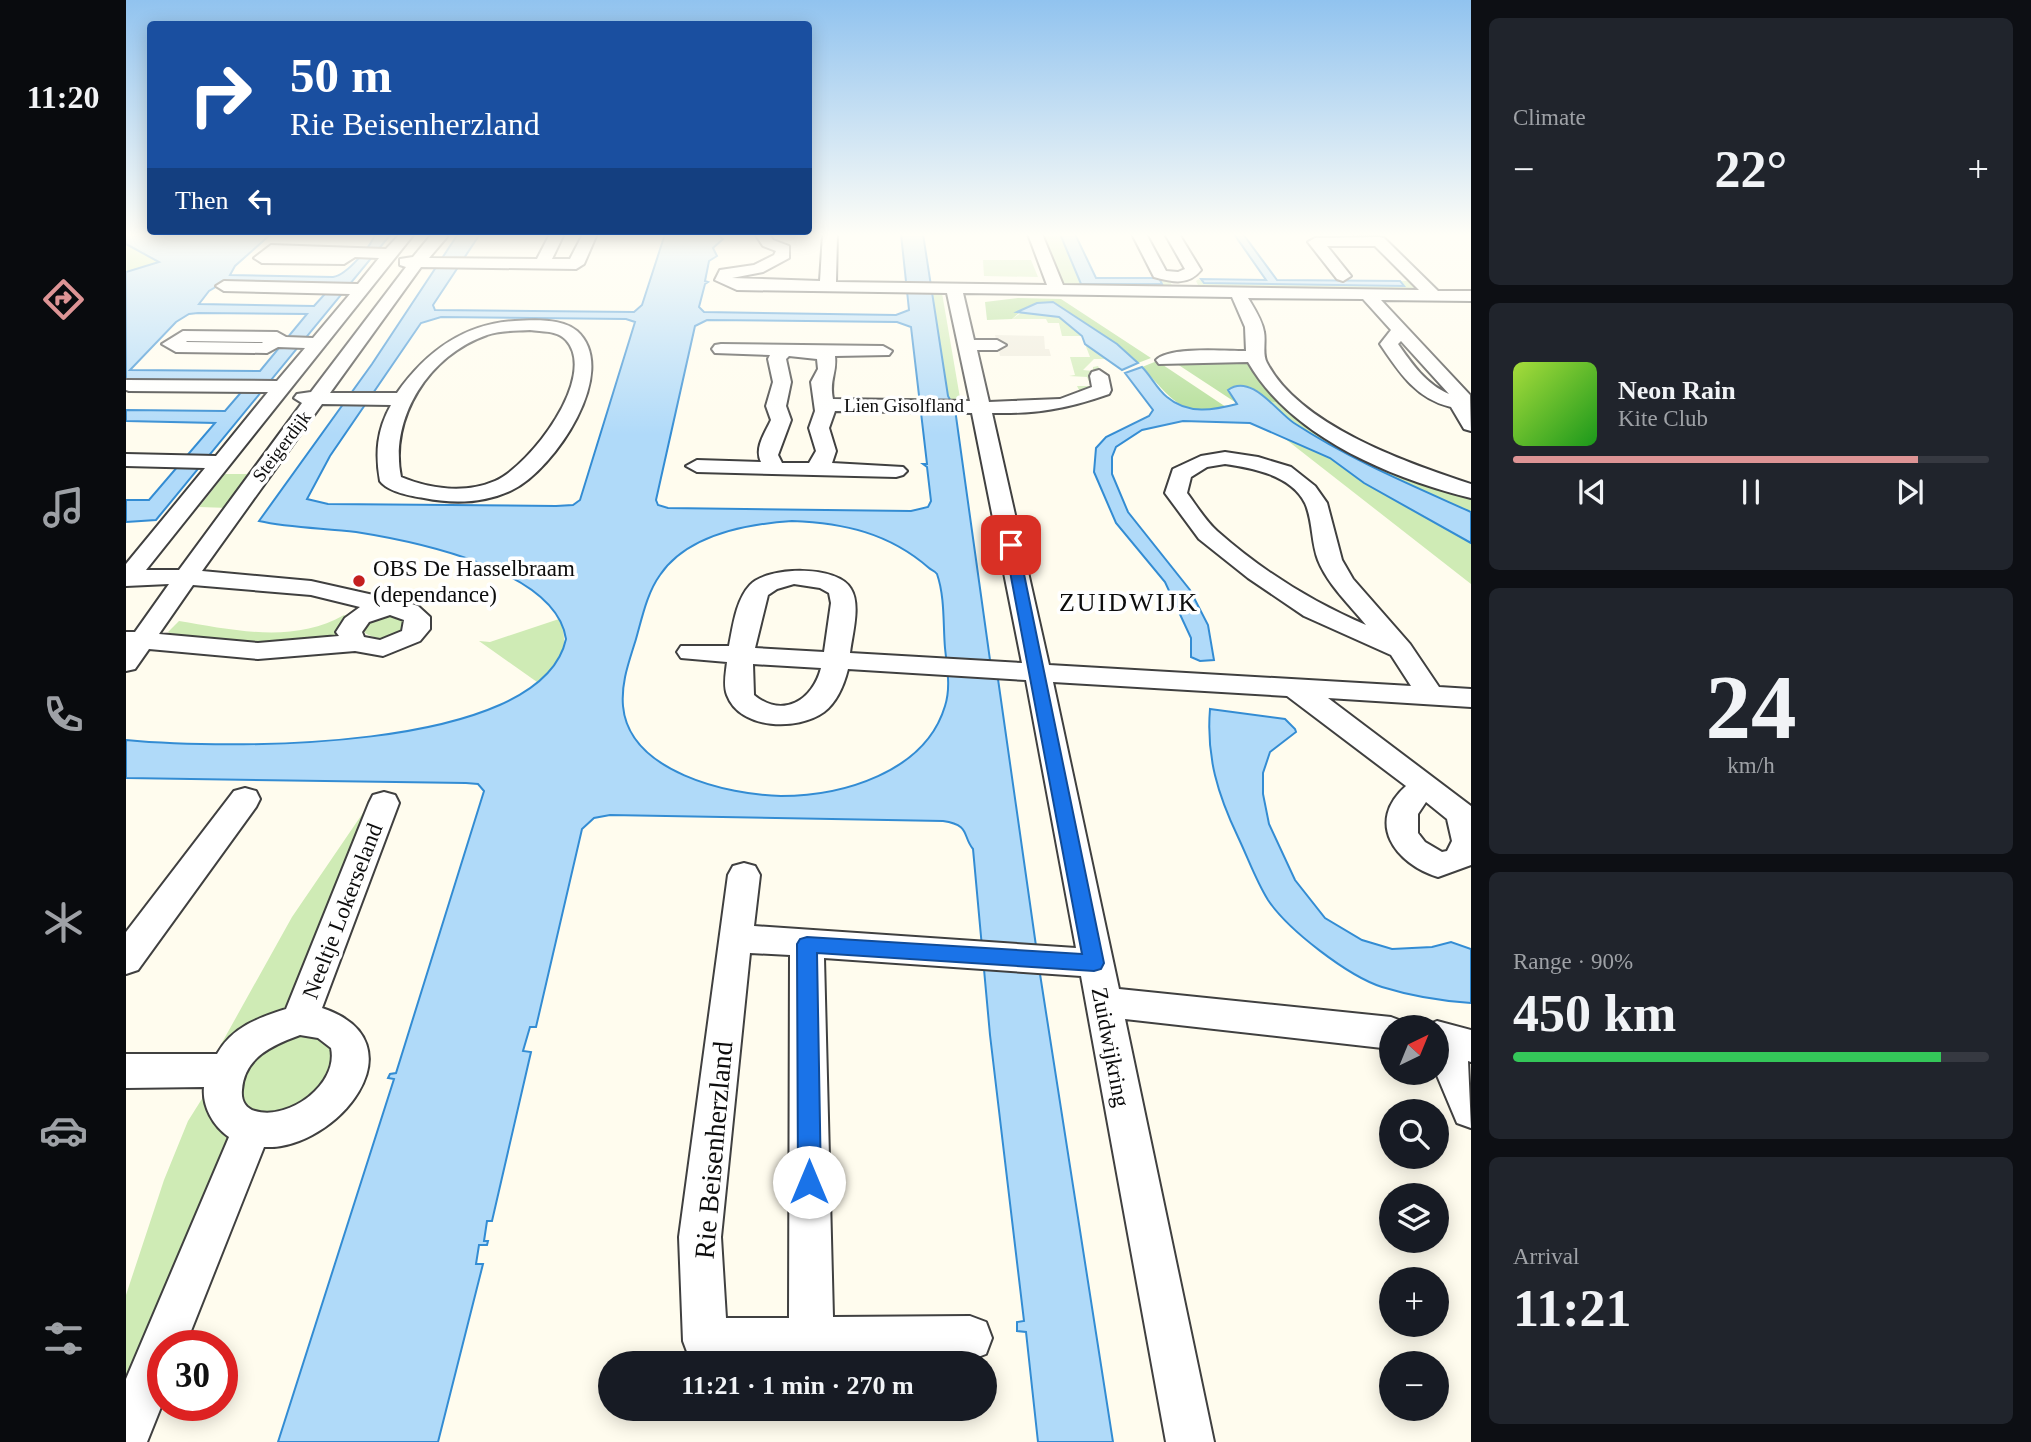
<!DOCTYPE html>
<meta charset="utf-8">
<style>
body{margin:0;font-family:Georgia,serif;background:#20242c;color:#f1f3f6;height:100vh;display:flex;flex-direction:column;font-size:26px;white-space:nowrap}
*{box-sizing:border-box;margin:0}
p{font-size:23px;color:#9ea1a6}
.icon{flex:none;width:38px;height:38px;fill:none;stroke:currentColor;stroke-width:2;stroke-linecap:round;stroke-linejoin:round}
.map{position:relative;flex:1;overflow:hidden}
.sheet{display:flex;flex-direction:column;gap:18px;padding:18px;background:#0d0f14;width:560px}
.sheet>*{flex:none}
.top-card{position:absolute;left:21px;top:21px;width:665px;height:214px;border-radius:7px;box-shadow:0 4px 18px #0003;background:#1a4fa0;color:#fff;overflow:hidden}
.needle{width:46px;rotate:43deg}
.buttons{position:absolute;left:1253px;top:1015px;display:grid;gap:14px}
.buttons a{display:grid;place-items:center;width:70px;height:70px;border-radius:50%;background:#171b24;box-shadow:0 4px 18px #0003;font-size:35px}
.speed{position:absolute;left:21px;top:1330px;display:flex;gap:14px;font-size:35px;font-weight:700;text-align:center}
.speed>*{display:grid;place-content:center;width:91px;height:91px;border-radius:50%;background:#171b24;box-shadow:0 4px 18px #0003;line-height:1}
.speed .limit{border:10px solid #d22;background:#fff;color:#111}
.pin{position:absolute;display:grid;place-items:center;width:60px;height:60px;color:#fff;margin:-30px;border-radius:14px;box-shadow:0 4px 10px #0006}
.me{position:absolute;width:77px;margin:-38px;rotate:0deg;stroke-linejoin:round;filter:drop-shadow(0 0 5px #0008)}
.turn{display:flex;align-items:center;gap:24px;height:147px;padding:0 28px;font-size:32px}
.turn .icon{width:91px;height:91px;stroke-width:2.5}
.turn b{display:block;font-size:49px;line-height:60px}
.then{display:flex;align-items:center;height:66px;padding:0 28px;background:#0003;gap:14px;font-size:26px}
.big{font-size:52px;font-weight:700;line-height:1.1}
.sheet .tile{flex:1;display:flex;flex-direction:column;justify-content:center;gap:10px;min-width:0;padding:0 24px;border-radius:10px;background:#20242c}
.sheet .dial{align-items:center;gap:0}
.dial b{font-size:91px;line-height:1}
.song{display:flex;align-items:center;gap:21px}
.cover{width:84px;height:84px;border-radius:10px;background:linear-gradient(135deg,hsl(80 70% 55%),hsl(120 70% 35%))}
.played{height:7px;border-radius:4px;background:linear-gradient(90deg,#dd9495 85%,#363941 85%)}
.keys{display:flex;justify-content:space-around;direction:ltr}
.heat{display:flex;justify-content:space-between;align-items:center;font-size:38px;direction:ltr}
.charge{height:10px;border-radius:5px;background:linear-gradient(90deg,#34c759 90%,#363941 0)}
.trip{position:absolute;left:472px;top:1351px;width:399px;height:70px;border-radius:35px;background:#171b24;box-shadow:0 4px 18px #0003;font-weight:700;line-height:70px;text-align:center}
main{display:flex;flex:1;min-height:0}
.tab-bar{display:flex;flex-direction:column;width:126px;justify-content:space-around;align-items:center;background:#090b0e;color:#9ea1a6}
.tab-bar .icon{width:49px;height:49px}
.tab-bar .on{color:#dd9495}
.tab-bar b{font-size:32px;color:#f1f3f6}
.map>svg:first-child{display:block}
.green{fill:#cfebb5}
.forest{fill:#b1dd94}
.plaza{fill:#efebdc}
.water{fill:#b0daf9;stroke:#338cd3;stroke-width:2;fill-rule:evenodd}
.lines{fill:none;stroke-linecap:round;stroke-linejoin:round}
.street-casing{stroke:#404040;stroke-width:4}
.street{fill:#fff;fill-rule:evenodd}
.route{fill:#1a73e8;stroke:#114b97;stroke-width:2}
.poi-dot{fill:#c41f1f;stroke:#fff;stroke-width:2.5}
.labels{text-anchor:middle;stroke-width:7;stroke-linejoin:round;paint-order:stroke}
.far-street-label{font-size:19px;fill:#0d0d0d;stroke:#fff}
.poi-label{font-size:23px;fill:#0d0d0d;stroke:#fff;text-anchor:start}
.street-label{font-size:23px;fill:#0d0d0d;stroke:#fff}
.quarter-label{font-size:26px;letter-spacing:2px;fill:#0d0d0d;stroke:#fff}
.near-street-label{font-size:28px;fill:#0d0d0d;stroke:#fff}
</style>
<main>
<nav class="tab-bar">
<b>11:20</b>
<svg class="icon on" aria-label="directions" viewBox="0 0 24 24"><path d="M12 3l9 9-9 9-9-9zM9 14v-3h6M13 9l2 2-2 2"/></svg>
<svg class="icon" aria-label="music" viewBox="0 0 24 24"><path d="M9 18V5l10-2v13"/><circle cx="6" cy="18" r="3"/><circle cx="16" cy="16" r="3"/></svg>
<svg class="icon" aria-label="phone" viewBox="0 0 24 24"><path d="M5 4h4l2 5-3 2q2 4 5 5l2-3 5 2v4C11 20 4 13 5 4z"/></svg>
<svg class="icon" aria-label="climate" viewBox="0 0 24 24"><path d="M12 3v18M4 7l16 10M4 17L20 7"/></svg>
<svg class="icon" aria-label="car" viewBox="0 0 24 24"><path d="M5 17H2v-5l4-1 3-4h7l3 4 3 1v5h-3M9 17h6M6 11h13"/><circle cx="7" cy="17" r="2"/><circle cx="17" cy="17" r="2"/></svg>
<svg class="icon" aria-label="filters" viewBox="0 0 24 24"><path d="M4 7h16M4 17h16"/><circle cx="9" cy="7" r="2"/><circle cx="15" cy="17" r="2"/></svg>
</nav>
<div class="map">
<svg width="1345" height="1442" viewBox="0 0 1345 1442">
<rect width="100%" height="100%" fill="#fffcee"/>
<path class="green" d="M916,234H934L956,284H1035L1033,278L1043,280L1047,287L935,284Z
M0,244L34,262L0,272Z
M857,260H905L912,277L858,276Z
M1073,279L1078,283L1276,286L1274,281H1284L1291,288L1073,287L1070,281Z
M811,291L816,293L834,398L823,400L822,397L805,293Z
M895,313L933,317L956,336H936L933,323H922L920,319H886Z
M959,344L984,359H968L957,370L967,371V367L972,366L975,372L967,385L954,392L951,386H965L961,377L943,376L949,375L944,357H964Z
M1141,401L1161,404L1184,423L1345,493V512C1274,481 1200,451 1141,401Z
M1153,434L1204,458L1238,483L1345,543V584Z
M99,474H128L103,508L73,507Z
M272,613L282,623C271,637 255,643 239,633V626L248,617Z
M218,615L222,617C220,621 218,629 215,632C191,655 81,639 48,636L42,632L53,621C107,630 168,644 218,615Z
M433,619C445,646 435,665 411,682L353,641L364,642Z
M241,807L247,812L164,1012L88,1057L166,917Z
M159,1032L203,1036L214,1071L161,1115L128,1113L116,1105L111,1079L117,1064Z
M79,1094L111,1146L0,1400V1295L38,1180L62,1121Z"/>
<path class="forest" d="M892,298L935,299L1025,358L1012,363L991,344L930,305L894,312L886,319L861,320L859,302Z
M1127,360L1161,404L1141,401L1132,391L1112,404L1048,362Z
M1031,361L1100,407C1057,422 1041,393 1016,367Z"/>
<path class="plaza" d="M869,335L918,336L919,349H923L925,356H874Z"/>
<path class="water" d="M0,234H145L109,266L104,275L207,277C221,275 246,245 249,234H265L30,520L0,522V500H23L89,423L0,421V410L99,411L124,382L0,379V272L33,262L0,244ZM98,282L205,283L208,284L188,306L73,304L83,291ZM63,314L72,313L181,314L134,371L4,370L50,322Z
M332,234H354L307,305L309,310L508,312L516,305L539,234H590L597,239L587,248L591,256L583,261L579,281L582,282L579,284L573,307L578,312L770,315L783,310L775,234H797L822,396L829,409L864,660L872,679L914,974L987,1442H912L900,1332L891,1331V1322L898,1321L864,1035L847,849C836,836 845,825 817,821L484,815L468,818L456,829L410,1027H404L397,1051L405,1052L366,1221H361L358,1241H362L361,1245H353L350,1264H357L312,1442H152L268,1079L262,1078L264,1074L270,1073L358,791L352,784L340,783L0,778V740C92,749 415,755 440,639C430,569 287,541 230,532C198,528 164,528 133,521L246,364ZM315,317L500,319L509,322L454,500L447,505L430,506L202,504L181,499L204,456L295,323ZM581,320L771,322L785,327L801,464H797L801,467L805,501L802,507L785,511L542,508L532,505L530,500L569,326ZM666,521C718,523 763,533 803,568C805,570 809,571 811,574C819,597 817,625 819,648C821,668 825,687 819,706C799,773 715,796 655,796C602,795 503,772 497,706C495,682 503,662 510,639C516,618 521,593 534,575C562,534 621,524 666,521Z
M934,234H949L970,278H1033L1036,284H955Z
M1108,234H1117L1151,280L1274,281L1278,286L1078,283L1075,279L1140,280Z
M927,302L991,344L1012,363L996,370L959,344L956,336L933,317L891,312L911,303Z
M1016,367C1025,376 1031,389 1041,397C1062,415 1088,410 1111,404L1102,390C1125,373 1150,411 1168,423C1223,459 1285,485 1345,512V543L1238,483L1204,458L1124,423L1057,421L1016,430L990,447L986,457V474L1002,512L1064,590L1082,625L1088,660L1074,661L1065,657V638L1039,582L990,523L968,472L970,448L980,437L1023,416L1027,410L999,373Z
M1084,709L1159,719L1169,729L1170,732L1144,752L1137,773V794L1143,824L1169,880L1199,918L1236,940L1266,949L1306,947L1325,942L1345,949V1003C1315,1001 1285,996 1256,987C1222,976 1162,930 1142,900C1130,881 1122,858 1112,837C1092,795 1080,757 1084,709Z"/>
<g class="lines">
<defs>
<path id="street" d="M274,234H288L20,570H53L176,403L168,398L171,394L185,392L280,267L274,265V259L287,257L306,234H320L321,237L303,258L411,259L424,234H438L426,259H444L457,234H471L458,264L450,269L295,267L204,393H271C300,352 337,324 389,321C406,320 436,318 451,331C495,371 428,470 386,490C359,503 327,504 298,498C285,496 262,492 254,481C249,453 251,430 265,405L196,404L76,571L185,581L283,603L292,606L304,617V629L294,641L257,656L229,651L132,659L23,649L9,669L0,671V632H9L43,584L0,586V564L79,468L0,466V454L90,456L142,392L3,391L0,390V380L151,381L179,348L152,347L141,353L50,352L36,344L57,331L151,332L160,337L187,338L224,294L98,291L90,286L98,281L232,284L253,258L229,257L218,264L136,263L128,258L145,245L260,249ZM404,330C416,332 431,330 440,340C473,376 404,466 369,481C339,494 304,489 275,477C263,418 303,355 361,335C374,330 390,331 404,330ZM60,342L61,341L137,342L136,343ZM67,585L185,595L234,607L219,618L210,632L213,636L132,643L33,634ZM264,615L278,620L276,631L254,640L238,637L236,632L243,622Z
M629,234H643L647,240L663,246V258L637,272L606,278L694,281L697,234H711L710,282L921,285L902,234H916L937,285L1293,290L1249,246H1201L1225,276L1217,281L1211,279L1182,242L1189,238L1253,237L1258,238L1312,291H1345V301L1255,300L1344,395L1345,431L1338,429L1325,407C1290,399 1273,372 1254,344L1265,330L1237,299L1122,298C1128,308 1136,320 1138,332C1140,342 1136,354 1141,363C1174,426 1281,463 1345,484V498C1265,478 1165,437 1122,362L1033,364L1030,360C1043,346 1101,351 1120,351L1119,327L1106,297L837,293L848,340H871L880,345L871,350H851L863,402L934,399L966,387L964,376L966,372L973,370L982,376L985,390L983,394C940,409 911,414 866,413L923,665L1285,686L1265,655L1178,616L1122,578L1073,539L1039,493L1047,469L1075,456L1099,452L1132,457L1165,467L1189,486L1201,503L1216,560L1227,579L1284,644L1313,687L1345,689V707L1202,698L1345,806V865L1312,877C1269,864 1239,822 1280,786L1161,696L927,682L993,989L1265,1017L1278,1022L1280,1027H1265V1049L999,1019L1088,1442H1040L955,976L698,958L707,1317L844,1316L860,1322L866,1338L860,1354L844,1360L579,1363L563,1357L557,1341L553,1237L602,875L607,866L618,863L629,866L634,875L628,926L950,948L900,680L722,669C718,685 711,702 698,712C672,731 614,730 601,695C597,685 600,672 601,662L555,658L551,652L555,646H603C607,626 610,600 624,585C642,566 712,565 725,589C735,605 726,635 724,653L896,663L846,413L709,411L703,428L710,451L706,463L777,467L781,471L777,475L770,477L571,472L560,466L571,460L635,462C628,448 639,433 645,420L640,406L647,382L642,359L644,355L589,353L586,349L589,345L595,344L757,346L766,351L763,355L709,356C711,374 703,379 707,399L844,401L821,293L611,290L589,280L594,270L628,265L648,255L650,251L637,246ZM1275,341L1323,394C1300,384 1286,364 1272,344ZM663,356L691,359L692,369L685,382L689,411L683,428L690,451L683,463H656L652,455L665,420L660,406L665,382L660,359ZM1099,464C1126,468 1165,475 1179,503C1187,520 1185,542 1192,560C1202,585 1224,605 1240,625C1186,602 1135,570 1091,531C1079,520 1070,505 1061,493L1065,477L1081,467ZM668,584L694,588L703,593L705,603L698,652L629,648L642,595L651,589ZM627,664L695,668C687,700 657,719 628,695ZM1300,802L1321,819L1326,841L1321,851L1316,852L1299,842L1292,833V814ZM624,953L664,955L663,1318H600L595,1237Z
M1006,234H1020L1040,271L1052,272L1059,269L1039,234H1053L1075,270C1062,286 1046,282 1028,277Z
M119,788L130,791L134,799L130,807L12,970L0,974V932L108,791Z
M258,792L269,795L273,803L196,1008C299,1042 210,1151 138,1147L59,1346H37V1402L21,1442H0V1379L103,1137C87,1126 76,1106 78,1087L0,1088V1054H91C106,1027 132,1018 160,1009L243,803L247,795ZM174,1035L192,1038L205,1048C213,1084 163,1121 129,1111C119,1108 115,1100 116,1090C118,1058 146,1045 174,1035Z
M1311,1021L1345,1030V1062L1342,1061L1345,1128L1331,1123L1310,1073L1311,1027H1297Z"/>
</defs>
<use href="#street" class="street-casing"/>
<use href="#street" class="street"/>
</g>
<linearGradient id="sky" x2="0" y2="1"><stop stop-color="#91c3ef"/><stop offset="0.54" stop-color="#fffef7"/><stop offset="1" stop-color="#fffef7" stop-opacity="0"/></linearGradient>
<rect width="1345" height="435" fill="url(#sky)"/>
<path class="route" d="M885,541L892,545L978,963L975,969L968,971L691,953L695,1182L692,1189L683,1193L675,1189L672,1182L671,944L674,939L681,937L956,954L879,545Z"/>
<circle class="poi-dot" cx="233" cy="581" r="7"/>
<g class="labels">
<g class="far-street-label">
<text x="778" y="412">Lien Gisolfland</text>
<text transform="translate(155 446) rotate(-53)" y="7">Steigerdijk</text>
</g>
<g class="poi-label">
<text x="247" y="576">OBS De Hasselbraam<tspan x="247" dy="26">(dependance)</tspan></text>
</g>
<g class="street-label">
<text transform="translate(216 911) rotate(-69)" y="8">Neeltje Lokerseland</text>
<text transform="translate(985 1047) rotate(79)" y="8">Zuidwijkring</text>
</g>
<g class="quarter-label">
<text x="1003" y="611">ZUIDWIJK</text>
</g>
<g class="near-street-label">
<text transform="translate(587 1150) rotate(-85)" y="10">Rie Beisenherzland</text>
</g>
</g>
</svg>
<div class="buttons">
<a><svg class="needle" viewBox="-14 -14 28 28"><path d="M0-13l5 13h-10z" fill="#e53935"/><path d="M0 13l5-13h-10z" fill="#9ea1a6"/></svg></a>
<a><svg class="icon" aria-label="search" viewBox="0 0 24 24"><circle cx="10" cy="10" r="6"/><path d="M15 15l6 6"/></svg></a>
<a><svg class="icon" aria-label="layers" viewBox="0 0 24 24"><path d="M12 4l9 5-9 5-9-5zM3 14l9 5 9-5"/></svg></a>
<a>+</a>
<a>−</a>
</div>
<div class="speed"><div class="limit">30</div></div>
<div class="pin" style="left:885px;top:545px;background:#d93025"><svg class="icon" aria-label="arrive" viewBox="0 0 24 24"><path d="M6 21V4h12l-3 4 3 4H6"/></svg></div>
<svg class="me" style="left:683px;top:1182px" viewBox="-20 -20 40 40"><circle r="19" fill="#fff"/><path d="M0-13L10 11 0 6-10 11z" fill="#1a73e8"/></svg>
<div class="trip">11:21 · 1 min · 270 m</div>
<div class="top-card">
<div class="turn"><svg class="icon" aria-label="right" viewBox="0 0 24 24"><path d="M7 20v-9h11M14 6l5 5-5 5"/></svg><div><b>50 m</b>Rie Beisenherzland</div></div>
<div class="then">Then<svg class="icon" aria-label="left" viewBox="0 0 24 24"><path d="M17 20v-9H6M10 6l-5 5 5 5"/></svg></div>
</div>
</div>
<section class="sheet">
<div class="tile"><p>Climate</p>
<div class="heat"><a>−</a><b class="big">22°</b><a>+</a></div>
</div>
<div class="tile">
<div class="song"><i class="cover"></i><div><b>Neon Rain</b><p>Kite Club</p></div></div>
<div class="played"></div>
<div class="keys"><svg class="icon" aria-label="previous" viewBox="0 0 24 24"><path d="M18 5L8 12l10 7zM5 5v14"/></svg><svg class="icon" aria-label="pause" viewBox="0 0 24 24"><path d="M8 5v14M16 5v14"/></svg><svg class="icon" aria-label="next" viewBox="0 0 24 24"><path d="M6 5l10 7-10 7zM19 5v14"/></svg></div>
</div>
<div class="tile dial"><b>24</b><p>km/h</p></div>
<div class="tile"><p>Range · 90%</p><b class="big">450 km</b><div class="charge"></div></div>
<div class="tile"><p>Arrival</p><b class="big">11:21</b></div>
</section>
</main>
